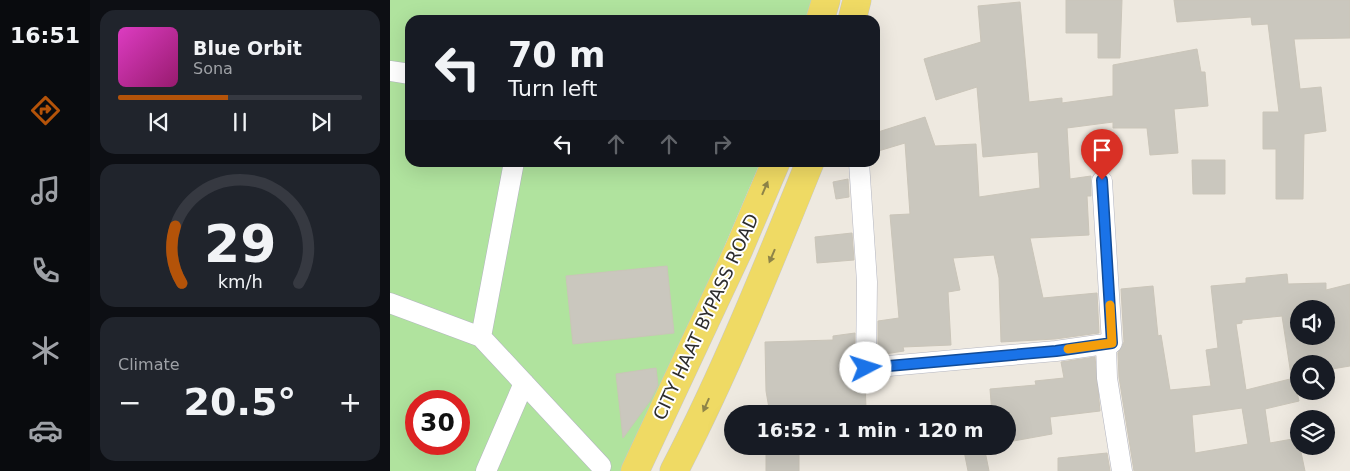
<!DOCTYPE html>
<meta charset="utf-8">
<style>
body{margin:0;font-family:"DejaVu Sans",sans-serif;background:#20242c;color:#f1f3f6;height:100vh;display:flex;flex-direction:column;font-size:19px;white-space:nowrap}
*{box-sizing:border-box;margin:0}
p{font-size:16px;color:#9ea1a6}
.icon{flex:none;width:28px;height:28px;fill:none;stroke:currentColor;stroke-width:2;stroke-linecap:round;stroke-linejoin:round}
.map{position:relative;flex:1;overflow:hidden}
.side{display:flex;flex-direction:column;gap:10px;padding:10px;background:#0d0f14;width:300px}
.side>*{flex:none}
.banner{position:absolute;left:15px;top:15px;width:475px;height:152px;border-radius:15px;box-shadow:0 5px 20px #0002;background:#171b24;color:#f1f3f6;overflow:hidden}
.tools{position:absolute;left:900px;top:300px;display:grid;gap:10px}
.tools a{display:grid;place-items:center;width:45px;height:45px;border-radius:50%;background:#171b24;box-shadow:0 5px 20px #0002;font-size:25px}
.speed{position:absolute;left:15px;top:390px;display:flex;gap:10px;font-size:25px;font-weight:700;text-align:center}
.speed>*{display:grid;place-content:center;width:65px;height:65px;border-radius:50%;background:#171b24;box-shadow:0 5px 20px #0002;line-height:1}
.speed .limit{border:8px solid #d22;background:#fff;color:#111}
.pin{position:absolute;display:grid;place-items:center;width:42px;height:42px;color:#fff;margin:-51px -21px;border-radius:50% 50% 50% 0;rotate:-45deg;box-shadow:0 0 5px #0007}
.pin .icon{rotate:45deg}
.me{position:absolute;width:55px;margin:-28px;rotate:85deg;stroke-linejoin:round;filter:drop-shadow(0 0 4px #0008)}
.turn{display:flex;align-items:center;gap:18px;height:105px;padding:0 20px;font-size:22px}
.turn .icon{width:65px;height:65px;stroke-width:2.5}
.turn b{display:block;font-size:35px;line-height:42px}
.lanes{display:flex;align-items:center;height:48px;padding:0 20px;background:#0003;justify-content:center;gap:25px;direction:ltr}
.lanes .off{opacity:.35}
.big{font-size:38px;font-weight:700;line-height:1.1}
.side .card{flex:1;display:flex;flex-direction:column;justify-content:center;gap:8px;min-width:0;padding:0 18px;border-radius:15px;background:#20242c}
.side .dial{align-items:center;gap:0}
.dial svg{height:130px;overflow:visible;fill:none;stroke:#363941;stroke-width:7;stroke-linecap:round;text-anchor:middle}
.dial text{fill:#f1f3f6;stroke:none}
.song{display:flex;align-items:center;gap:15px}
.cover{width:60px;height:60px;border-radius:8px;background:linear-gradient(135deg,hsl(310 70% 55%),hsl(320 70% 35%))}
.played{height:5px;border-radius:2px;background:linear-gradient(90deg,#b45309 45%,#363941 45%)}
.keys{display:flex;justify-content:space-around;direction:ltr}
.heat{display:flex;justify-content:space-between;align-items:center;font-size:28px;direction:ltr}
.trip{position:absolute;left:334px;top:405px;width:292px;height:50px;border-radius:25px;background:#171b24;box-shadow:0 5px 20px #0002;font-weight:700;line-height:50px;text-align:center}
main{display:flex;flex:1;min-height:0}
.tabs{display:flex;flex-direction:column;width:90px;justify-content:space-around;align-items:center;background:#090b0e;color:#9ea1a6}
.tabs .icon{width:35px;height:35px}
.tabs .active{color:#b45309}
.tabs b{font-size:22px;color:#f1f3f6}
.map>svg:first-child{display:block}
.green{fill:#b0e39e;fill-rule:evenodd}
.building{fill:#cac7be;stroke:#cac5b9;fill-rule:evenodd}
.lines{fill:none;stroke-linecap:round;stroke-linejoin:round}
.street-casing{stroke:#b3b5c0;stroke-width:21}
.primary-casing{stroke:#c8c8c8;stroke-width:29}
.street{stroke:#fff;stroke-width:20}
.primary{stroke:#efda64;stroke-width:28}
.oneway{fill:#8e8448}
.route-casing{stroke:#114b97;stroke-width:12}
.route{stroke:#1a73e8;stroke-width:9}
.slow{stroke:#f59e0b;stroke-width:9}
.labels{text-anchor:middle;stroke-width:4;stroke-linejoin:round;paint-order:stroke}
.street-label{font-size:18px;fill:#2d2d2d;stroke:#fff}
</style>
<main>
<nav class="tabs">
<b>16:51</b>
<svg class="icon active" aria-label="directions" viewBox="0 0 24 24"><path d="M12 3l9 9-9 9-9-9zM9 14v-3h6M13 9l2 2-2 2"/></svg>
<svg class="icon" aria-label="music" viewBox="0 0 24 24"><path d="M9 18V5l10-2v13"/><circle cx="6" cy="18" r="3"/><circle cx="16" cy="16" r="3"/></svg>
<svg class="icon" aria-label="phone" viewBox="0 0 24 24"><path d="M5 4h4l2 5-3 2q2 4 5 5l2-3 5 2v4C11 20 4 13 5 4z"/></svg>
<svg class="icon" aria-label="climate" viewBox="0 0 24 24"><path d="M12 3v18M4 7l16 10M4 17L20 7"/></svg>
<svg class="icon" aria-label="car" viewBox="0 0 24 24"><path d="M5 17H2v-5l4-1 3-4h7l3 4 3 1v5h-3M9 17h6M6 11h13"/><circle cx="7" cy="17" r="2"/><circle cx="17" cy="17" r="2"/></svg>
</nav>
<section class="side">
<div class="card">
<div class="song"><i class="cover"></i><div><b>Blue Orbit</b><p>Sona</p></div></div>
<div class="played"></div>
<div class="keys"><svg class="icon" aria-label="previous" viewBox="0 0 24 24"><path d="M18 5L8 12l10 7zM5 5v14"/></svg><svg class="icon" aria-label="pause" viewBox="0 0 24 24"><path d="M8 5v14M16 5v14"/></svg><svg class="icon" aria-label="next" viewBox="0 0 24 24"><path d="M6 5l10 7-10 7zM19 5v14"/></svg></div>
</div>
<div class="card dial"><svg viewBox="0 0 100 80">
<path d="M14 69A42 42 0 1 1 86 69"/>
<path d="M14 69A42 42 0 0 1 10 34" stroke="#b45309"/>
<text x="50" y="56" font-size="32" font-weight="700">29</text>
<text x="50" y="72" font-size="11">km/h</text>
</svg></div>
<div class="card"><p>Climate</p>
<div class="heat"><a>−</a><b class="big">20.5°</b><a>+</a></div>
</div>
</section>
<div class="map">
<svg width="960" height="471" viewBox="0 0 960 471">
<rect width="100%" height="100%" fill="#eee9e0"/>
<path class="green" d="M0,0H428L425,20H20V162L370,163L239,471H0ZM26,401H69V444H26Z"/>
<path class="building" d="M676,0H732L730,58H708V33H676Z
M784,0H960V38L904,39L910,89L931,87L936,131L914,134L913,199H886V149H873V112H889L878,24L862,25L861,17L787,22Z
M630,2L639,102L672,98V103L723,96V65L807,49L811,72H815L818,106L784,109L788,153L760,155L757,128H723V122L677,128L680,179L701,176V196H697L699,235L640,238L653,298L707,293L709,333L665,339L611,342L609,278L604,255L563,258L570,290L558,292L561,345L513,347L514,351L488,355V321L509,318L500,215L520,214L515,143L485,152V133L535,117L545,146L586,144L589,197L650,188L648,152L593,157L587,87L546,100L534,59L591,42L588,6Z
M802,160H835V194H803Z
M458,179L459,197L446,199L443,182Z
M462,233L464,260L427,263L425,237Z
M277,266L284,333L183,344L176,276Z
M897,274L898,284L936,283V290L960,284V366L936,370V364H909V374L901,375L892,316L852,320V323L846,324L856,390L904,378L909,401L875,409L880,443L908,438L915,471H744L729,377L728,353L734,342L731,289L763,286L768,336L771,335L780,390L821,386L816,350L828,348L821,286L856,283V278ZM909,309H936V336H909ZM852,408L858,444L805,453L802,415Z
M465,333L464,368L466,375L475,379L476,409L426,411V414H380L376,391L375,342L443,340V336Z
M705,357L710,411L660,417L662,434L618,442V414H602L600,389L646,385L645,381L674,378L671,362Z
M266,368L268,385L260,401L233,438L226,374Z
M573,446H594L599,471H578Z
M376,453H409V471H376Z
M717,453L720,471H668V458Z"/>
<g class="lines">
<defs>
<path id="street" d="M0,71L20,74
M469,162L477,282L476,368L666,351L722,343L712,181
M0,303L91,337L211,466
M91,337L124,162
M716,343L717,378L732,471
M96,471L134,383"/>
<path id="primary" d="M430,20L436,0
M462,20L467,0
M245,471L349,249L386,162
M284,471C336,371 378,266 420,162"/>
</defs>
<use href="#street" class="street-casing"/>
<use href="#primary" class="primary-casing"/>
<use href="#street" class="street"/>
<use href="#primary" class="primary"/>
</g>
<defs><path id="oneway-solid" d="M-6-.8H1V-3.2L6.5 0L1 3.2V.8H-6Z" transform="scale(1.25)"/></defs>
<g class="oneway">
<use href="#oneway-solid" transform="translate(375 188) rotate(-67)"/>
<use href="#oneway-solid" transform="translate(382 256) rotate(113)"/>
<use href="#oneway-solid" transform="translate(316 405) rotate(114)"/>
</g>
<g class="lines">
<defs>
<path id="route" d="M476,368L666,351L722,343L712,180"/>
</defs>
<use href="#route" class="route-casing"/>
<use href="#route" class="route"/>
<path class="slow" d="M678,349L722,343L720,305"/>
</g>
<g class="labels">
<g class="street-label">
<text transform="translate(316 317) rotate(-65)" y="6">CITY HAAT BYPASS ROAD</text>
</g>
</g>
</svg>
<div class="tools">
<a><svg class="icon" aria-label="sound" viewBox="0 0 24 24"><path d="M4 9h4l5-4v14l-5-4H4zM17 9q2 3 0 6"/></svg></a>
<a><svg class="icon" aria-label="search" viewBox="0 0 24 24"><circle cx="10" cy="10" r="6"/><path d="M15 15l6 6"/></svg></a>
<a><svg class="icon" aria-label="layers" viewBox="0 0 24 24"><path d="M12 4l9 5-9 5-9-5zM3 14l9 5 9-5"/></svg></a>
</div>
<div class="speed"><div class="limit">30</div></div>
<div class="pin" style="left:712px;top:180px;background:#d93025"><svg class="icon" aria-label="arrive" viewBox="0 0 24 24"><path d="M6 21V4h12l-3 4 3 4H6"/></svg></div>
<svg class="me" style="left:476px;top:368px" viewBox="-20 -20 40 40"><circle r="19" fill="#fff"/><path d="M0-13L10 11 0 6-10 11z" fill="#1a73e8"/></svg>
<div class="trip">16:52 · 1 min · 120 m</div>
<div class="banner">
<div class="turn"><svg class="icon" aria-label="left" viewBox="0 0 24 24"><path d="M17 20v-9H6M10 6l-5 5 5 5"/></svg><div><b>70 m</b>Turn left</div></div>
<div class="lanes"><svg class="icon" aria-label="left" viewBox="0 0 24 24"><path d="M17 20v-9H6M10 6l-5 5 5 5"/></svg><svg class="icon off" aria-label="ahead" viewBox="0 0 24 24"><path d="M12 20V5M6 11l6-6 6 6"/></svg><svg class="icon off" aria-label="ahead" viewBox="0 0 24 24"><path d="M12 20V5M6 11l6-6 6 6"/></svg><svg class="icon off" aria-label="right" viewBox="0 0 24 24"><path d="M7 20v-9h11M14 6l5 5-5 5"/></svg></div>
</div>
</div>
</main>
